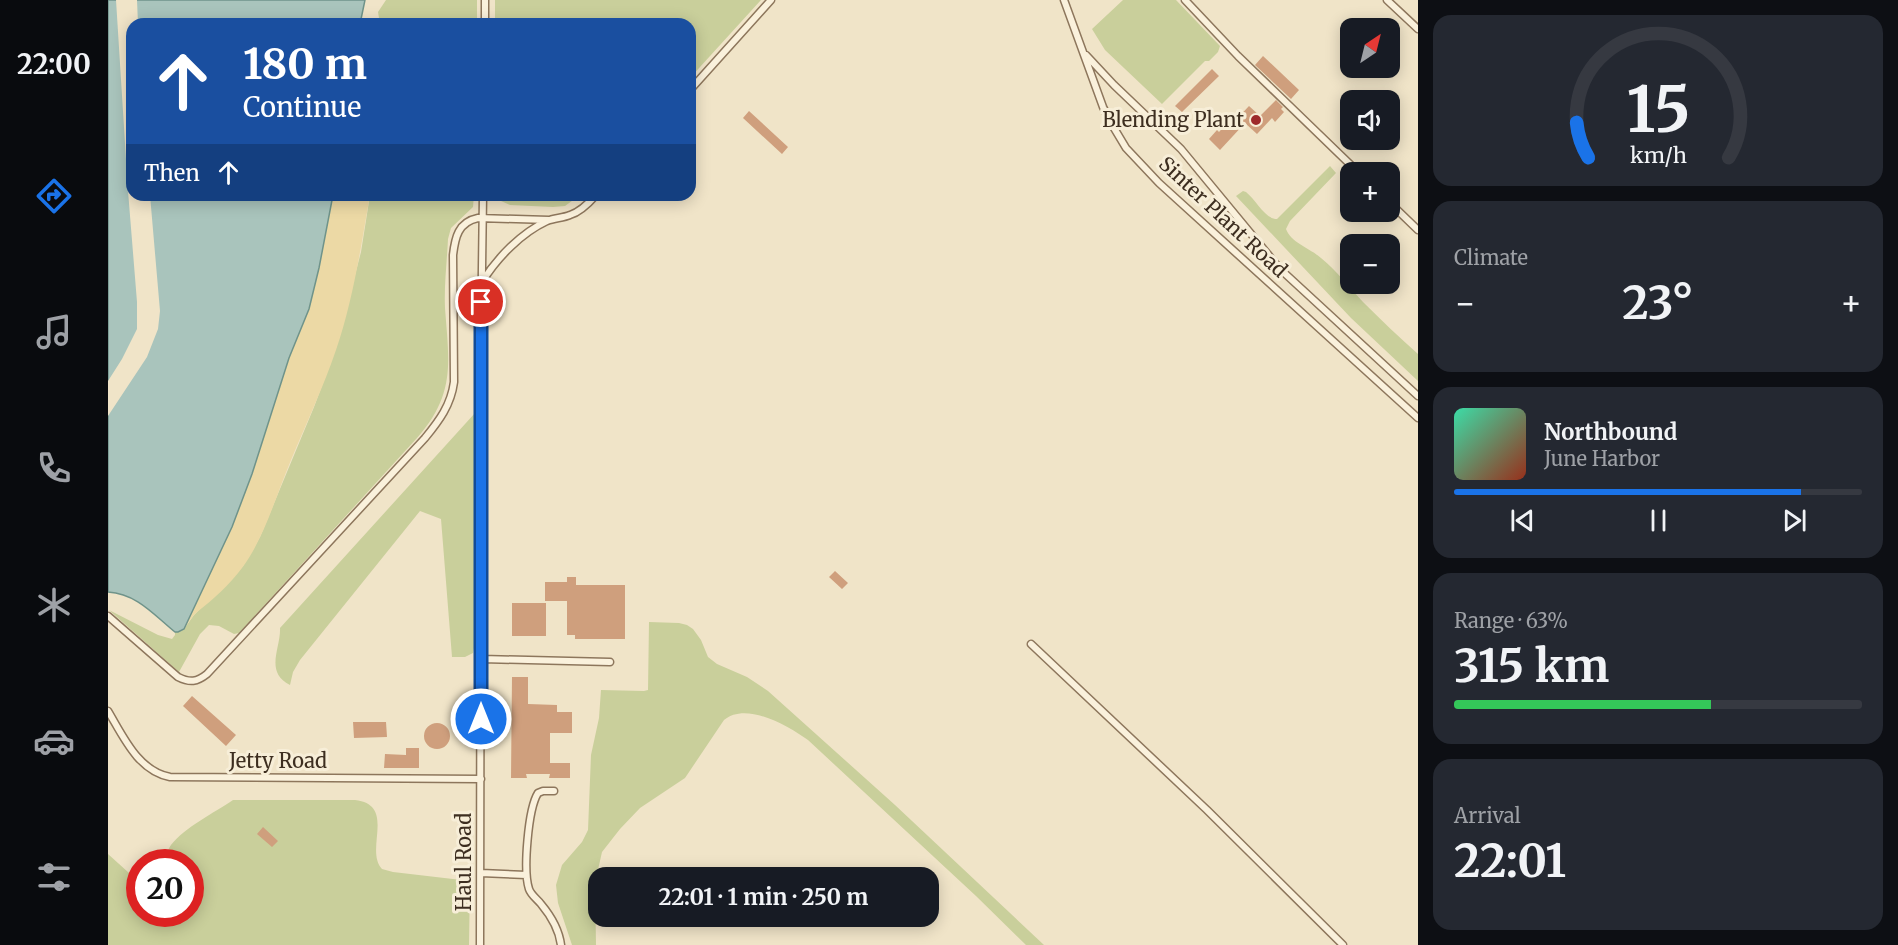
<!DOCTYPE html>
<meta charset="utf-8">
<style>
body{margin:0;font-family:Merriweather,serif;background:#242831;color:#f1f3f6;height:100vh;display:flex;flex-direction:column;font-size:22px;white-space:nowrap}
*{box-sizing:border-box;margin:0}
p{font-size:20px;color:#9ea1a6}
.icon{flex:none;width:33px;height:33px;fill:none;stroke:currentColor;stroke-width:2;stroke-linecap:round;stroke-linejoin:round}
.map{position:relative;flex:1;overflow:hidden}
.sheet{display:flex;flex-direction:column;gap:15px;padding:15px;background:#0d0f14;width:480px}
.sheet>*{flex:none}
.top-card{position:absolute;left:18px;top:18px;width:570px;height:183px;border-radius:18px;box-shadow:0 3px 15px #0003;background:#1a4fa0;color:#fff;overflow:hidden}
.needle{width:39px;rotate:35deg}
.tools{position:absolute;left:1232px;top:18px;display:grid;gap:12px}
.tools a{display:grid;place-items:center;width:60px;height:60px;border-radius:12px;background:#171b24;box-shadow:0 3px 15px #0003;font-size:30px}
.speed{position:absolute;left:18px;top:849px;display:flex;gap:12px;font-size:30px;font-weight:700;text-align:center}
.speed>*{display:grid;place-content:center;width:78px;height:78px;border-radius:50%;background:#171b24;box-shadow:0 3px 15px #0003;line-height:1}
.speed .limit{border:9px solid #d22;background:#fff;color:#111}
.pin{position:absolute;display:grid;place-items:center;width:51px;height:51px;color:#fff;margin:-26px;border:3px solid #fff;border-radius:50%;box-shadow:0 2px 6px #0007}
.me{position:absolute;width:66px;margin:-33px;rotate:0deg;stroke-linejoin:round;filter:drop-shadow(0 0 4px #0008)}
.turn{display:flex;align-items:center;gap:21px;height:126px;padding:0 18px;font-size:27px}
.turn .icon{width:78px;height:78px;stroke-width:2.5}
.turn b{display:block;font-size:42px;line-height:51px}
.then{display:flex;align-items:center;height:57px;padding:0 18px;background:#0003;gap:12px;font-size:22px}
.big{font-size:45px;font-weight:700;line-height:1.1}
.sheet .widget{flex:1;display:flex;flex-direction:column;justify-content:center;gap:9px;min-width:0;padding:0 21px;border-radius:18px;background:#242831}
.sheet .dial{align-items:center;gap:0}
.dial svg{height:156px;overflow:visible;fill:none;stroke:#363941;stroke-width:7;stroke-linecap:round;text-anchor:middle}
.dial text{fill:#f1f3f6;stroke:none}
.song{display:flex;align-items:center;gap:18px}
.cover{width:72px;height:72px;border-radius:9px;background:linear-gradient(135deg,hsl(160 70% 55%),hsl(10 70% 35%))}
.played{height:6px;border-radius:3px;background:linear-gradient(90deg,#1a73e8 85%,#363941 85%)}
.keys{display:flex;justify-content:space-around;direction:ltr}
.heat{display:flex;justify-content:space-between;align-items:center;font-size:33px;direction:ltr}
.charge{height:9px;border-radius:4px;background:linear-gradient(90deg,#34c759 63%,#363941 0)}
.trip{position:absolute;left:480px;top:867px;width:351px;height:60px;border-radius:18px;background:#171b24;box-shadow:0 3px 15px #0003;font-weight:700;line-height:60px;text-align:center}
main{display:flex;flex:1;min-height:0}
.dock{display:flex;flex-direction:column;width:108px;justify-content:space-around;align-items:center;background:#090b0e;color:#9ea1a6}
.dock .icon{width:42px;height:42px}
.dock .active{color:#1a73e8}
.dock b{font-size:27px;color:#f1f3f6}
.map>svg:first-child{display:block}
.green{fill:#c9cf9b}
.sand{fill:#ecd9a5}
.water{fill:#a9c4bc;stroke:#6f938a;stroke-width:1.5}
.pier{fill:#f0e4c8}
.building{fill:#cf9f7d}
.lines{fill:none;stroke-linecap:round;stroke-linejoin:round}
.lane-casing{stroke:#8d765c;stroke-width:9}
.lane{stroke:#faf1dc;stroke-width:6}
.route-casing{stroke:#114b97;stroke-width:15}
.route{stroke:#1a73e8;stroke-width:10}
.poi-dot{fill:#9e2a2b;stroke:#f7eed8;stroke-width:2}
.labels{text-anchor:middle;stroke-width:6;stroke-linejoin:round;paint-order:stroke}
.poi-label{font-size:20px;fill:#3d2e20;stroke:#f7eed8;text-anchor:end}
.street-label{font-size:20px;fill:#3d2e20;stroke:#f7eed8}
</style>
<main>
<nav class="dock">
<b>22:00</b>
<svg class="icon active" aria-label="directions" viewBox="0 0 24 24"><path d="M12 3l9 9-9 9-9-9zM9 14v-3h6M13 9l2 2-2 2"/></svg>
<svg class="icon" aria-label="music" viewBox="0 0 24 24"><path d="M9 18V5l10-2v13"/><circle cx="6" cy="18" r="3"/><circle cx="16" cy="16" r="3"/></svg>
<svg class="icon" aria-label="phone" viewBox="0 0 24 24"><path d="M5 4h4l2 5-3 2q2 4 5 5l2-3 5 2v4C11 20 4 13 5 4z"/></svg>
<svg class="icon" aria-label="climate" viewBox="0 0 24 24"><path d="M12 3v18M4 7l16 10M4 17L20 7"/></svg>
<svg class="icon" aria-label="car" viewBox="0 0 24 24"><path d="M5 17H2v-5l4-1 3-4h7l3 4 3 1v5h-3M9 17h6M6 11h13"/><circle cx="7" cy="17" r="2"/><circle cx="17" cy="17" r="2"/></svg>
<svg class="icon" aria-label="filters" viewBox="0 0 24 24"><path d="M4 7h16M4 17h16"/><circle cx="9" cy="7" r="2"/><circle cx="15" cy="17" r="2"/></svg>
</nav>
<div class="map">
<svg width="1310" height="945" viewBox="0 0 1310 945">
<rect width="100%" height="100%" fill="#f0e4c8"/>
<path class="green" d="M278,0H369V24H272L270,12Z
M387,0H653L582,78V24H387Z
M1015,0H1068L1112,46L1110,52L1101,61H1097L1054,104L997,50L984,29Z
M1222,166L1228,173L1182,221L1178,229C1183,243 1202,248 1213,258C1229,271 1241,287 1255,302C1273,320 1291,337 1310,354V381L1243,318L1128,196L1135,191L1138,192C1148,200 1157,219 1169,219Z
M262,195H366L365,207L343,228L340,239C339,261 336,285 337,308C341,362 348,394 309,438L131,633L126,634L111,626L101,625L92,634L71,672L1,610L50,635L64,639L67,635V632H70L76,629L86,615L135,566L152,537L206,407L228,348L253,252Z
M389,195H472L457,206L445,207L402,205L393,201Z
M367,413V643L365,653L357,657H344L333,519L312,511L192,660L185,672L182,685C156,672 173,648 172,628Z
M541,622L571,623L579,625L585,629L593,640L600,657L609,664L639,677L660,691L787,805L936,945H918L868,896L700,740C680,726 638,701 616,720L577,778L532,808L512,829L494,852L487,883L488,945H464L450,903L448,885L454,865L474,842L480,830L483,755L491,718L493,690L536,691L540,690Z
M125,800H247C289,805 256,850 274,869L285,872L362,881L361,945H0V854L31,882L32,914H82V862H59C59,856 59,850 63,845C77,827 106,813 125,800Z"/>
<path class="sand" d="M24,195H262C253,246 245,301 228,350C215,388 198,424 183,460C169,493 156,539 134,568C121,585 106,599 89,612C81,619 77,632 67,632C45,614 29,594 0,592V381Z"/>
<path class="water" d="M0,0H257L252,24H24V195H225L211,268L201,309L181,358L144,474L124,527L76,629L70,632H67C45,614 29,594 0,592Z"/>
<path class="pier" d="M8,0H29L30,24H24V195H42L52,311L50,329L39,357L0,416V381L14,359L29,329V302L20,191Z"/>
<path class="building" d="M1155,56L1191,90L1183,99L1147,65Z
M1104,69L1111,76L1074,112L1067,106Z
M1168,100L1175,107L1173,109L1176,112L1167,122L1164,118L1149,134L1137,123L1112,150L1101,139L1109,130L1111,132L1122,120L1125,123L1141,106L1152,116Z
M641,111L680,147L674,154L635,118Z
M727,571L740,583L734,589L721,577Z
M459,577H468V585H517V639H467V635H459V601H437V582H459Z
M404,603H438V636H404Z
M404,677H420V704L449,705V712H464V733H442V763H462V778H441L442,774H418L419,778H403Z
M84,696L128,735L118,746L75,706Z
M245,722H278L279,737L246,738Z
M316 736a13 13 0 1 1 26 0a13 13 0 1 1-26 0Z
M298,748H311V768H276L277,754L298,755Z
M155,827L170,841L164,847L149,834Z"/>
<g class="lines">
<defs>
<path id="lane" d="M956,0L995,107L1003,123L1018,148L1051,183L1310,418
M1077,0L1130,56L1250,172
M1279,0L1310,29
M377,24V0
M978,55L1006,85L1073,149L1172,269L1310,396
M582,90L663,0
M1281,202L1310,230
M374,282C389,258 413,233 439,221C446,218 455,218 462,215C472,212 481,203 488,195
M0,616L70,677C82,683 89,682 99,674L317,438C331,421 343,405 346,382L345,255C347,238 350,222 370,218L441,220
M923,644L1099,810L1235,945
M374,659L502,662
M0,711C15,736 30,771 62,777L373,779
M446,791H435L430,793C420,809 415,871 421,889C423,895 429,899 433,904C443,916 451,929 453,945
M373,873L418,875
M372,945L373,340L375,195"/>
</defs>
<use href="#lane" class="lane-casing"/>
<use href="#lane" class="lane"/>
</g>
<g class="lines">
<defs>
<path id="route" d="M373,302V719"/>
</defs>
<use href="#route" class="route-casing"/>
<use href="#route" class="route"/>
</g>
<circle class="poi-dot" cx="1148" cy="120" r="6"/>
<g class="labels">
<g class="poi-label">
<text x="1136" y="127">Blending Plant</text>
</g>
<g class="street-label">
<text transform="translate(1115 217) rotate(43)" y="7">Sinter Plant Road</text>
<text x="170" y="768">Jetty Road</text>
<text transform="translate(356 862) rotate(-90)" y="7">Haul Road</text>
</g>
</g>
</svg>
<div class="tools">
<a><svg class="needle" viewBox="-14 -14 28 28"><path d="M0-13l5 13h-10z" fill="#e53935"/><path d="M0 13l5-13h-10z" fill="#9ea1a6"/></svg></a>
<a><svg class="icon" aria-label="sound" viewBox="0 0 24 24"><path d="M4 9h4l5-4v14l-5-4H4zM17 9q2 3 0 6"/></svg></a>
<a>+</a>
<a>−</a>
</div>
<div class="speed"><div class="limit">20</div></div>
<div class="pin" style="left:373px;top:302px;background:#d93025"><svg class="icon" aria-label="arrive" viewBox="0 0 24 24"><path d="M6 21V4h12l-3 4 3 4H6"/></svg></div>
<svg class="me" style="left:373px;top:719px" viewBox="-20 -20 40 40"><circle r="17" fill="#1a73e8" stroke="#fff" stroke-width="3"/><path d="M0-11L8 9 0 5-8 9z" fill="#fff"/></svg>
<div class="trip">22:01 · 1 min · 250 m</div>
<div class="top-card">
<div class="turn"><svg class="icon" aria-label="ahead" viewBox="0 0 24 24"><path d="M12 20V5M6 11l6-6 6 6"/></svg><div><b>180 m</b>Continue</div></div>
<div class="then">Then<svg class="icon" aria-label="ahead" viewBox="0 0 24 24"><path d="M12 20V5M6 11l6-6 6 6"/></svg></div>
</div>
</div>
<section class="sheet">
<div class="widget dial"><svg viewBox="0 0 100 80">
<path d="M14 69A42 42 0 1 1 86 69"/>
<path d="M14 69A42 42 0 0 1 8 51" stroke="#1a73e8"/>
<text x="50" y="56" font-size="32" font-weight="700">15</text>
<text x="50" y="72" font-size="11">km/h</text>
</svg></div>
<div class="widget"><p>Climate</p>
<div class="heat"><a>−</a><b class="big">23°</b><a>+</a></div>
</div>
<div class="widget">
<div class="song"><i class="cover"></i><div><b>Northbound</b><p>June Harbor</p></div></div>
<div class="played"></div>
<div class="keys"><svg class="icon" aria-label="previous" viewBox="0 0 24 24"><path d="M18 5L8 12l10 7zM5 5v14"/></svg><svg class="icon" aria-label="pause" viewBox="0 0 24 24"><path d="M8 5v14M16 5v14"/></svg><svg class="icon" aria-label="next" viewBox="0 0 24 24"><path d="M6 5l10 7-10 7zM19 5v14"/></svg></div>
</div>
<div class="widget"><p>Range · 63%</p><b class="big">315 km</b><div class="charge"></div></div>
<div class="widget"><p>Arrival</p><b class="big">22:01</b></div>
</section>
</main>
